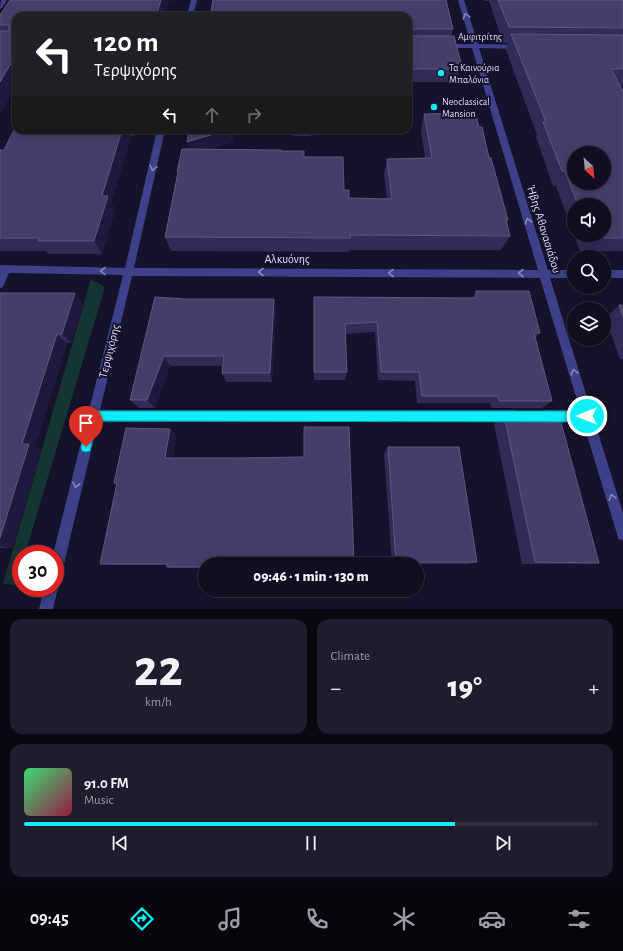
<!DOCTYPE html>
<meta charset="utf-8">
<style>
body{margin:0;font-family:"Alegreya Sans",sans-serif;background:#1e1c2d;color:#f1f3f6;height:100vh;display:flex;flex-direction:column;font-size:15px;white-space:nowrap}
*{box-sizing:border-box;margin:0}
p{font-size:13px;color:#9c9ca5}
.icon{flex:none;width:22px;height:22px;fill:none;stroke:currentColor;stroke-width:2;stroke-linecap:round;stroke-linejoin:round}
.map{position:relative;height:609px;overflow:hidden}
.details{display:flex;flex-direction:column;gap:10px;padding:10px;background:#090812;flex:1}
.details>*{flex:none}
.hud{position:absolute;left:12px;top:12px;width:400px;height:122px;border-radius:12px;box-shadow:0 2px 10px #0003,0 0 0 1px #302e3e;background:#202124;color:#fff;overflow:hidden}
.needle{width:26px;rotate:153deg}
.buttons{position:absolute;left:567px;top:146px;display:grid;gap:8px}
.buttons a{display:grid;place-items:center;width:44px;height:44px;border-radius:50%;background:#100e20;box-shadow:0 2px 10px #0003,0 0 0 1px #302e3e;font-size:20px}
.speed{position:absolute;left:12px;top:545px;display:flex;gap:8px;font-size:20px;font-weight:700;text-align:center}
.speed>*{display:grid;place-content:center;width:52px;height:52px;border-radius:50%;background:#100e20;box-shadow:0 2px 10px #0003,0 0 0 1px #302e3e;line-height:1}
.speed .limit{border:6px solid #d22;background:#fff;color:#111}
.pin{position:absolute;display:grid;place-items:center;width:34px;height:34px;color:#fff;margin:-41px -17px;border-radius:50% 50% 50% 0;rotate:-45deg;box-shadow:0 0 4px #0007}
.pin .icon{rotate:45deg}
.me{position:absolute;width:44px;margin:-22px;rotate:270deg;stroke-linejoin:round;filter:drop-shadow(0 0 3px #0008)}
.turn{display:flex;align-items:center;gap:14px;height:84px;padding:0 16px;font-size:18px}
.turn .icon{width:52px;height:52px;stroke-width:2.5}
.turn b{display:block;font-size:28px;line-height:34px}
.lanes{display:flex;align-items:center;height:38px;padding:0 16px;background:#0003;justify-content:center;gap:20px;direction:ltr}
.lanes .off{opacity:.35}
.big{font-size:30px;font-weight:800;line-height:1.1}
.details .widget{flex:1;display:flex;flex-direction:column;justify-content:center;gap:6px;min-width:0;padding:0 14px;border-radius:12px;background:#1e1c2d}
.details .dial{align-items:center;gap:0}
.dial b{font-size:52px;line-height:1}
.song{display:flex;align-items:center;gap:12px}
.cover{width:48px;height:48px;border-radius:6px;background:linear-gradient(135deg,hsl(140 70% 55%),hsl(340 70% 35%))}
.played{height:4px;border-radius:2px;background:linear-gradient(90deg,#0ef0f9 75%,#302e3e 75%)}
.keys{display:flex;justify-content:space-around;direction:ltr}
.heat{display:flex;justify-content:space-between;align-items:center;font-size:22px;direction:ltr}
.details .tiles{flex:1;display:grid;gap:10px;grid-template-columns:1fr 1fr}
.widget:last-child{grid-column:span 2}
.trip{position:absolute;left:198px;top:557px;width:226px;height:40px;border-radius:20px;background:#100e20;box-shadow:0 2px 10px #0003,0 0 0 1px #302e3e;font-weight:800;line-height:40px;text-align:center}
.menu{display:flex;height:64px;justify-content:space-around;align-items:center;background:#06060d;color:#9c9ca5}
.menu .icon{width:28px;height:28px}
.menu .current{color:#0ef0f9}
.menu b{font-size:18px;color:#f1f3f6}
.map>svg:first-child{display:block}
.green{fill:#153532}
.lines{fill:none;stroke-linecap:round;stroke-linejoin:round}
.minor{fill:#3e4089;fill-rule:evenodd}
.wall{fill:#322b58;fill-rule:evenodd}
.shaded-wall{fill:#1f193f}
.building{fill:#453e6a;stroke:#5d5781;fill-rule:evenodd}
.oneway{stroke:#8687be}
.route{fill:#0ef0f9;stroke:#099ca2}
.poi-dot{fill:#0ef0f9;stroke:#15122b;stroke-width:1.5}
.labels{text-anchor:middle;stroke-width:4;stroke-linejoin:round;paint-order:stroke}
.far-street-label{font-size:10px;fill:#dfddfe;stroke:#15122b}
.far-poi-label{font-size:10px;fill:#dfddfe;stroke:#15122b;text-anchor:start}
.street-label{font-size:12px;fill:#dfddfe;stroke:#15122b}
</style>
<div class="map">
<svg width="623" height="609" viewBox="0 0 623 609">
<rect width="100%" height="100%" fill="#15122b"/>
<path class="green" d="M91,279L105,287L25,554H21V567L16,585L3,584Z"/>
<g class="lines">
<path class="minor" d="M1,0H7L2,8L0,9Z
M191,0H197L193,16H187Z
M458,0H464L478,44L520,45L523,47L520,49L479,48L548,270H574V278H550L623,513V540L618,539L617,534L583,422H545L541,420L539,416L541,412L545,410H580L540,278L132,276L100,410H515L519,412L521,416L519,420L515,422H98L62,572L60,577L55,579V554H53L123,275L9,273L3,287L0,288V265L125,268L157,130H165L134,268L538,270L472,48H444L441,46L444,44H471Z
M272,130H332L331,132C312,137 293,137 273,132Z
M604,270H623V278H604Z
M55,583L58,588L53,609H39L44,588H55Z"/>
</g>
<path class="wall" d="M10,0H169L164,16H16V85L0,114V19L1,18L0,15Z
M213,0H446L453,29L451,36H454L461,63L456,82H408V16H210Z
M484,0H623V85H620L623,91V251H580L556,186H553L536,137L537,135L506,50L508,43H503L489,1H484ZM574,205H604V235H574Z
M424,114L456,115L479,127L489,158L508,220L506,224L510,236L501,250H349V252L171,251L165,237L178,175L177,172L189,149L233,142L209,149L281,151L304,157L344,190L349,198L387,199L384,174L387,159L425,158L421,130Z
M16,130H137L135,136H131L111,203L115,210L102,254H48L46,251H0V150H4Z
M476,291L540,333L535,338L552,401L542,408H491L490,403H417L415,381L378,380L375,332L345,334L347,372L345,380H314V297L472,298Z
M0,293H75L83,304L71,343H67L35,447L41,450L12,548H0Z
M185,299H274L276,310L272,382H226L222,373V366H170L155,408H139L130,400Z
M619,305H623V359H620L605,318Z
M504,415L599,563L583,564H522L494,424Z
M349,427L205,564V568H174L167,567V565H111L100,564L117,484L114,483L176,435L173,458H236L304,457Z
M388,447L477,562L468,564H392L384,454Z"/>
<path class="shaded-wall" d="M161,0H169L164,16H156Z
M41,11L44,16H38Z
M16,55V85L0,114V82Z
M122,130H128L131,136L111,203L115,210L102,254L94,241L102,196Z
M133,130H137L135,136Z
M227,130H234L233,142L191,155L187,142Z
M75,293L83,304L71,343L62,334Z
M274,299L276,310L272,382L270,373Z
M57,334L67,343L35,447L41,450L12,548L0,546V538L22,444Z
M164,356L170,366L155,408L147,400Z
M170,429L176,435L172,463L165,458Z"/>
<path class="building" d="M10,0H161L156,16H52L41,11L38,16H16V55L0,82V31H9V25H0V19L2,16H0V15Z
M213,0H446L453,29H410L409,35L410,36H454L461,63H458L460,69H408V16H210Z
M498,0H623V28L509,27Z
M511,34L623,35V69H611L623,91V238H591L590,235H604V205H578L565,171H562L543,122H546ZM574,153H604V183H574Z
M455,113L456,115H476L479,127H482L489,158H491L508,220H506L510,236L350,235L351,238L165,237L178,172H177L182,149L281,150V151H304V157H343L344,190H349V198L392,199L387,159L432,158L424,114Z
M16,126V130H122L102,196H108L94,241H38L39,238H0V150H4Z
M189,130H227L187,142Z
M476,291H529L540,333H534L552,401H499L498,396H422L419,372H381L377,322L345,324L347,372H314V297L477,298Z
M0,293H75L62,334H57L22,444H29L0,538Z
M155,297L185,299H274L270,373H222L224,356H164L147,400H130Z
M619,305H623V317Z
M504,415H559L599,563L535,562Z
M304,427H349L354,564H205V567H167V564H100L117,483H114L126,428L170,429L165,458H236L304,457Z
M388,447H459L477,562H396Z"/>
<defs><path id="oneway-chevron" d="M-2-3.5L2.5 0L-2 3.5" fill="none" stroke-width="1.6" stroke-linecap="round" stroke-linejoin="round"/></defs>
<g class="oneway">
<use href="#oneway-chevron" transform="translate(466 16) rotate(-107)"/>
<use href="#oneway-chevron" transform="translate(153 168) rotate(103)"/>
<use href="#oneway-chevron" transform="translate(528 221) rotate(-107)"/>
<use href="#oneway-chevron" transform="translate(103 271) rotate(-179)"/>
<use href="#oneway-chevron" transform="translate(261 272) rotate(-180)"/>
<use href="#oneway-chevron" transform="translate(391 273) rotate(-180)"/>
<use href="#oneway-chevron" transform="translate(521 273) rotate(-180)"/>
<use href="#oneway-chevron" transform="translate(574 372) rotate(-107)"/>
<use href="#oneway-chevron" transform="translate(76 485) rotate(104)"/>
<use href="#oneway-chevron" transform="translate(612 497) rotate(-107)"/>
</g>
<path class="route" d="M94,411H587L591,413L593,416L591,420L587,422L97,421L91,447L90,451L86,452L82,451L81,447L88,416L90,413Z"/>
<g class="poi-dot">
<circle cx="441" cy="73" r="4"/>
<circle cx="434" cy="107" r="4"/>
</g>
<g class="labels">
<g class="far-street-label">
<text x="480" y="40">Αμφιτρίτης</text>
</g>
<g class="far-poi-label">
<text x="449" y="71">Τα Καινούρια<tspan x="449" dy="12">Μπαλόνια</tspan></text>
<text x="442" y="105">Neoclassical<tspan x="442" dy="12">Mansion</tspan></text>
</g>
<g class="street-label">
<text transform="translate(544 229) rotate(73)" y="4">Ήβης Αθανασιάδου</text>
<text x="287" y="263">Αλκυόνης</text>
<text transform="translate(109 351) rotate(-76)" y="4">Τερψιχόρης</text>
</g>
</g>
</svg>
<div class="buttons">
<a><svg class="needle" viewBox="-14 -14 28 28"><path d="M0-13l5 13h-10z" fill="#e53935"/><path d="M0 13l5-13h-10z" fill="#9c9ca5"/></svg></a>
<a><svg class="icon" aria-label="sound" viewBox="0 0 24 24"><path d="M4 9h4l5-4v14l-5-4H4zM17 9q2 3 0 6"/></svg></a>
<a><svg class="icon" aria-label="search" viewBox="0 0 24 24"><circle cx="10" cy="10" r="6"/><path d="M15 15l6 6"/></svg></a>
<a><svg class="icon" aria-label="layers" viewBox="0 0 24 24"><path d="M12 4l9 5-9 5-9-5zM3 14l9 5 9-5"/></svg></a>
</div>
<div class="speed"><div class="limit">30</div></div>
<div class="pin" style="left:86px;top:447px;background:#d93025"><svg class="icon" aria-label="arrive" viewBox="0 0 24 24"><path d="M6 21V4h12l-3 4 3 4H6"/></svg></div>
<svg class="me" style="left:587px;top:416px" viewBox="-20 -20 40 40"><circle r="17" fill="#0ef0f9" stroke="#fff" stroke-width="3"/><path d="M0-11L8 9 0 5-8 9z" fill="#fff"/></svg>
<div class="trip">09:46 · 1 min · 130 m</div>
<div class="hud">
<div class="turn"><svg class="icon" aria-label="left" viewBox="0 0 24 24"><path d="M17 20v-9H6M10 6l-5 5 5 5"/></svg><div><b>120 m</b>Τερψιχόρης</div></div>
<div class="lanes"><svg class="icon" aria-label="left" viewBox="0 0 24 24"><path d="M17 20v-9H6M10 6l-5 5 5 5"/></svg><svg class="icon off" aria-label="ahead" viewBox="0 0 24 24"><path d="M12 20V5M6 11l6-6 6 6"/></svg><svg class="icon off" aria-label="right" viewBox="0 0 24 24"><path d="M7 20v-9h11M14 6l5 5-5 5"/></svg></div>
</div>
</div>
<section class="details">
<div class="tiles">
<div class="widget dial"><b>22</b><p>km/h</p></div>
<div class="widget"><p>Climate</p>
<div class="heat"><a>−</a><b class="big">19°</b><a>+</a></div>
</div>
<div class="widget">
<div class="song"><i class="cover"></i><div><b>91.0 FM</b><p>Music</p></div></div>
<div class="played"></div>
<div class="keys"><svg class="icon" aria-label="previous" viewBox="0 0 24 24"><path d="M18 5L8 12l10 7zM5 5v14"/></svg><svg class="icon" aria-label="pause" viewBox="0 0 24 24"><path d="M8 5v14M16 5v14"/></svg><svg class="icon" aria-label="next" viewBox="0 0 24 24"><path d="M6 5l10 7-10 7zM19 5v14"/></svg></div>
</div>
</div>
</section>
<nav class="menu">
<b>09:45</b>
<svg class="icon current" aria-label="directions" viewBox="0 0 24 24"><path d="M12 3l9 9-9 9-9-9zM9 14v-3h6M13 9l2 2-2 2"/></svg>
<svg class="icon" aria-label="music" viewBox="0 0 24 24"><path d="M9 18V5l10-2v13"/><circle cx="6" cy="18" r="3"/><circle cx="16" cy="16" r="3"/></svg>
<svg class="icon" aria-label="phone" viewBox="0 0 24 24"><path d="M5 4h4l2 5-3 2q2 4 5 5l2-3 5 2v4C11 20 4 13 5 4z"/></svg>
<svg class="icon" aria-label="climate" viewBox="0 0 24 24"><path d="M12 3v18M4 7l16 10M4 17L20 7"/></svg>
<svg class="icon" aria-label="car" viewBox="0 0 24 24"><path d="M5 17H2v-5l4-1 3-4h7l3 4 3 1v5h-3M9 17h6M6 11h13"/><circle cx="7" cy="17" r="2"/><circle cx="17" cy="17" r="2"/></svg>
<svg class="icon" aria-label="filters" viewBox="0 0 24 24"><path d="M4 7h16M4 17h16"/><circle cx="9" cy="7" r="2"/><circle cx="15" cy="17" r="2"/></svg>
</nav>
